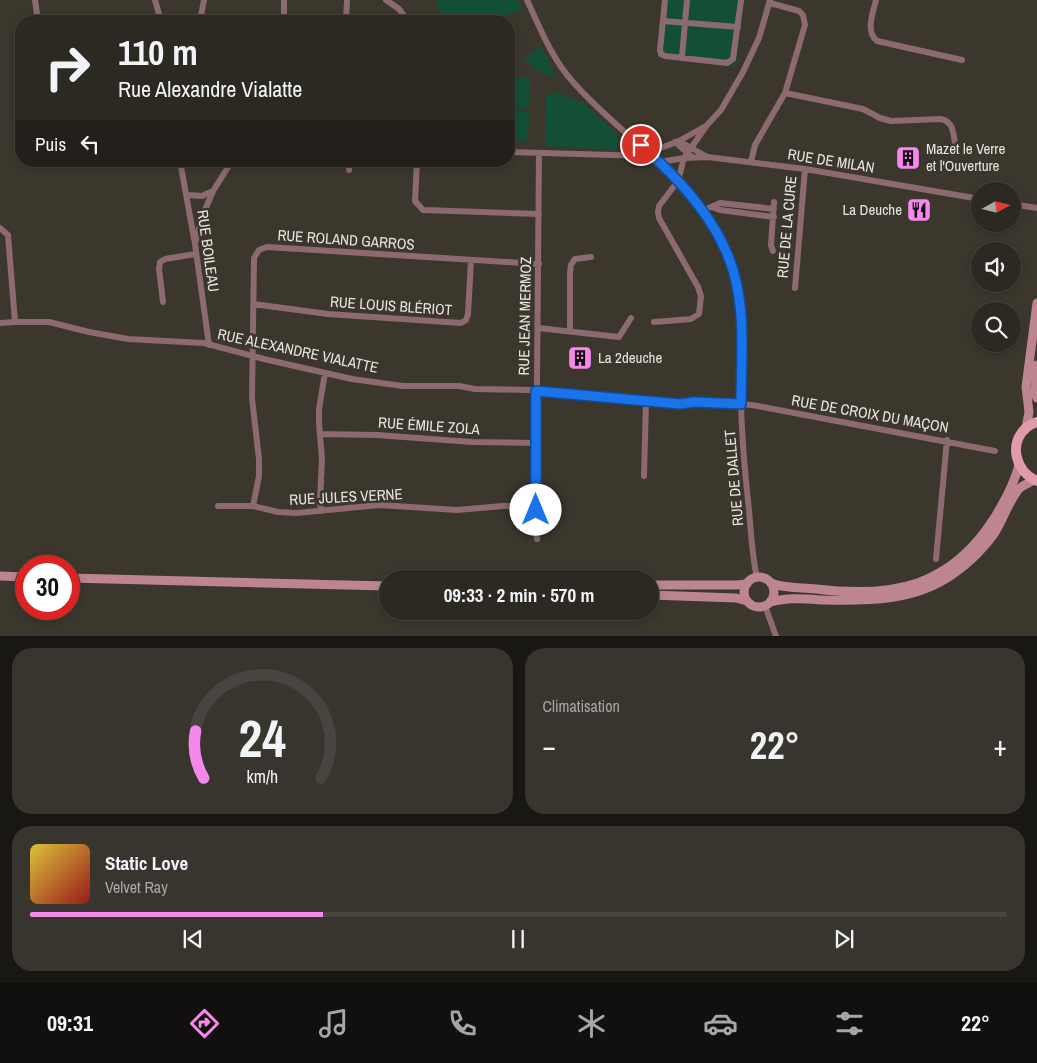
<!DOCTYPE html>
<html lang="fr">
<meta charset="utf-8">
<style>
body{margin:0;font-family:"Archivo Narrow",sans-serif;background:#38352f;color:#f1f3f6;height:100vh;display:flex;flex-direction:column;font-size:19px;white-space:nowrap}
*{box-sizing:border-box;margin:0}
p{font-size:16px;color:#a6a6a5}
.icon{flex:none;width:28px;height:28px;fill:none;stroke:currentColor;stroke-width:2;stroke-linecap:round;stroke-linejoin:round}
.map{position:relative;height:636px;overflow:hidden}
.drawer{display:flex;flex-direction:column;gap:12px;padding:12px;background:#181713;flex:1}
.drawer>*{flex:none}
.top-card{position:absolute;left:15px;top:15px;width:500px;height:152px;border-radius:20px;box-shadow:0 2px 8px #0003,0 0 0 1px #484540;background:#2c2922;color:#f1f3f6;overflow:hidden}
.needle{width:32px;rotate:82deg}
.buttons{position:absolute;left:971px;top:182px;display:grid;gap:10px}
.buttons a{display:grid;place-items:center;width:50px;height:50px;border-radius:50%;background:#2c2922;box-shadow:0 2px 8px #0003,0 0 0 1px #484540;font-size:25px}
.speed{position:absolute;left:15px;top:555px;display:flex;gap:10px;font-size:25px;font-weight:700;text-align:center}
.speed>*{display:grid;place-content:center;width:65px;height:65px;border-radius:50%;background:#2c2922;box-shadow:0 2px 8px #0003,0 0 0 1px #484540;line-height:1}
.speed .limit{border:8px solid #d22;background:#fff;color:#111}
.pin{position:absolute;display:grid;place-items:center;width:42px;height:42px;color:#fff;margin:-21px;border:2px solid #fff;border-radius:50%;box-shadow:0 1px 5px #0007}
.me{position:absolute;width:55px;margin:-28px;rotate:0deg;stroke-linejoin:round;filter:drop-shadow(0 0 4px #0008)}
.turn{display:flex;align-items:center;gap:18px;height:105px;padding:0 20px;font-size:22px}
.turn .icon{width:65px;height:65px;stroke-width:2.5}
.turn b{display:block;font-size:35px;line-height:42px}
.then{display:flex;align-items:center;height:48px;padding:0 20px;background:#0003;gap:10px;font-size:19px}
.big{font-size:38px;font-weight:700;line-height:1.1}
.drawer .card{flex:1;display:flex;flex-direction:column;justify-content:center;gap:8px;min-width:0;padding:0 18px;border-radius:20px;background:#38352f}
.drawer .dial{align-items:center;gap:0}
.dial svg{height:130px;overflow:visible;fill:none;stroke:#484540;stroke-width:7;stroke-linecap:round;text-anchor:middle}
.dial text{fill:#f1f3f6;stroke:none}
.song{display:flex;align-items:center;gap:15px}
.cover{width:60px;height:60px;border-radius:8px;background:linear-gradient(135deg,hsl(50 70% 55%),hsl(0 70% 35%))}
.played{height:5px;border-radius:2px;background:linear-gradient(90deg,#f788eb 30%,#484540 30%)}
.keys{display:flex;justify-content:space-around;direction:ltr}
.heat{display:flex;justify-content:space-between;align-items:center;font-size:28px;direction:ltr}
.drawer .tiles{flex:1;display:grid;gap:12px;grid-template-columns:1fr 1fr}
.card:last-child{grid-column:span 2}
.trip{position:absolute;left:379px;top:570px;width:280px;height:50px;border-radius:25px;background:#2c2922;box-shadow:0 2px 8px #0003,0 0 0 1px #484540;font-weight:700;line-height:50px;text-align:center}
.dock{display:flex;height:80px;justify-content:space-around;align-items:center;background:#12100e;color:#a6a6a5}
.dock .icon{width:35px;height:35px}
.dock .active{color:#f788eb}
.dock b{font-size:22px;color:#f1f3f6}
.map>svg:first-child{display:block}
.green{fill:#134f36}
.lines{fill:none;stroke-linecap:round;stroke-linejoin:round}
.street{stroke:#8c6a70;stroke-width:6}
.secondary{stroke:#bc8590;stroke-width:9}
.primary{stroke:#e09aa8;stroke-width:10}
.route-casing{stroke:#114b97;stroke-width:12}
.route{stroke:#1a73e8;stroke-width:9}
.labels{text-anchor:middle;stroke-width:5;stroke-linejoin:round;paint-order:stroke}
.poi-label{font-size:15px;fill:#e6e4dd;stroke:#3b372d;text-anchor:start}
.street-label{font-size:15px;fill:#e6e4dd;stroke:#3b372d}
</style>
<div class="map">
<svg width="1037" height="636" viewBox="0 0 1037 636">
<rect width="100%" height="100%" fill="#3b372d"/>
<path class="green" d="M436,0H518L522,9L493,21H444Z
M663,0H745L736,66L657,58Z
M542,48L553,71L554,79L524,61L534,51Z
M509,77L530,78L529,108L509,107Z
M556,92L585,104L617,134L619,144L614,150L545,146L546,96Z
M509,110L529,111L528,141L509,140Z"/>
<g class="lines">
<path class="street" d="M35,0L38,21
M155,0L161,21
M284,0V21
M386,0L399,9L408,21
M527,0C540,28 552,59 573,82C621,137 689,174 722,242C746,291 740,345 741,397C741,435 745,473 749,510C751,533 752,556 757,578
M665,0L660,50L661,54L665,56L727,63L733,59L741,0
M876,0C873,13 865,31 877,41L962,60
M200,21L204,0
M346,21L347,0
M663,21L738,27
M682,57L687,0
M785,93L863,109L880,118L891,121L940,119C953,121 953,131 955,143
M679,141L707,157
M675,142L691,156
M509,152L647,156L653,151L679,141L704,127
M180,161L195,244L209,345
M417,161L415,201L423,210L539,214
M660,162L684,158L708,157L805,169L980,199
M751,162L755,145L785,93L805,25L803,15L799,11L770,3
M349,170V161
M187,195L202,196L213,191
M1012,204L1037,208
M712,207L720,210L774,217
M702,211L720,203L774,209
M0,228L8,235L15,322
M195,243L203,215L213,191L232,161
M773,251L771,245L774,202
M795,288L805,169
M163,302L159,269L160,262L165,259L195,254
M253,304L328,314L461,323L466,320L468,314L471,260
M654,322L691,319L699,314L701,296L698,287L659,218L658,212L659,206L678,181L684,158L707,125L721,110L743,72L759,38L770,0
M0,323L15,322H49L89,332L128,339L204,343L264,359L352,379L403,386H459L475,389L531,390L680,404L694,402L752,405L995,451
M538,328L619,337L631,318
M570,331V273L571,265L575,259L591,257
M320,434L377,435L472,442L536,443
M644,476L646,402
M218,506H253L278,512L297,513L379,505L457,510L503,506H529L534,502
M253,506L259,476V459L252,398L254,258L259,250L267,247L539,264
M321,511L320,501L322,459L319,423V409L325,373
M537,539C536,528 533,504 536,496L539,153
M936,559L947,440
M765,606L776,636"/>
<path class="secondary" d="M1037,365L1035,393L1037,398
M1026,428L1029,412L1026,387L1037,303
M0,576L26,577
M744 592a15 15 0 1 1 30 0a15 15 0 1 1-30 0Z
M69,578L388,586
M771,583C786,589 801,587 816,589C894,598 951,587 995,517C1005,500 1014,484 1019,465
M650,585H736L747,584
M650,595L736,598L747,601
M771,602C788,597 807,599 824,600C869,601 915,601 953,574C969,563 983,549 994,534C1003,520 1008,503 1018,490C1022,485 1029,483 1034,480"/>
<path class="primary" d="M1037,422C1034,423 1029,425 1026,428C1008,444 1016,472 1037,481"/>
</g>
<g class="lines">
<defs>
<path id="route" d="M536,510L534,502L536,496V391L680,404L694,402L741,404C741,360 746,313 733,270C718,220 679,179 641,145"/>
</defs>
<use href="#route" class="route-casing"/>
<use href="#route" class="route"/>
</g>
<defs>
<symbol id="building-square" viewBox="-11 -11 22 22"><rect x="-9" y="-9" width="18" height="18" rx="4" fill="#f788eb" stroke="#3b372d"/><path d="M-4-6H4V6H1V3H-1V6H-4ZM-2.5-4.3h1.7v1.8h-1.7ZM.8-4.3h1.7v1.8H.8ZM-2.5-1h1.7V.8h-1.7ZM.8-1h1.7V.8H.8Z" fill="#111"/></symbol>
<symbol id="restaurant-square" viewBox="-11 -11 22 22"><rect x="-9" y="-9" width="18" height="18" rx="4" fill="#f788eb" stroke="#3b372d"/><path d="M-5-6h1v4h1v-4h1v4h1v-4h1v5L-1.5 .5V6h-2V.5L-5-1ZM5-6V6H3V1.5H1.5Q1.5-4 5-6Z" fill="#111"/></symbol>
</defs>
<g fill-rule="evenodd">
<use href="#building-square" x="894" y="144" width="28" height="28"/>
<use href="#restaurant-square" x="905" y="196" width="28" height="28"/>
<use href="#building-square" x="566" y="344" width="28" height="28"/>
</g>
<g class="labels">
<g class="poi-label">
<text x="926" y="154">Mazet le Verre<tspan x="926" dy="17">et l'Ouverture</tspan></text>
<text x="902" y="215" text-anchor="end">La Deuche</text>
<text x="598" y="363">La 2deuche</text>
</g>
<g class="street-label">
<text transform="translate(831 161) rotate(9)" y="5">RUE DE MILAN</text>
<text transform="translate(787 227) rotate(-85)" y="5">RUE DE LA CURE</text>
<text transform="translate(346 240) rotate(4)" y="5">RUE ROLAND GARROS</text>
<text transform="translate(208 251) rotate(82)" y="5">RUE BOILEAU</text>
<text transform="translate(391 306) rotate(4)" y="5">RUE LOUIS BLÉRIOT</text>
<text transform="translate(525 316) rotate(-89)" y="5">RUE JEAN MERMOZ</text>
<text transform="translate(298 351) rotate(12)" y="5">RUE ALEXANDRE VIALATTE</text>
<text transform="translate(870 414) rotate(10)" y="5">RUE DE CROIX DU MAÇON</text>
<text transform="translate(429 426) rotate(4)" y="5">RUE ÉMILE ZOLA</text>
<text transform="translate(734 478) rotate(-95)" y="5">RUE DE DALLET</text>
<text transform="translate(346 497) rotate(-3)" y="5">RUE JULES VERNE</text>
</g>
</g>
</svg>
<div class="buttons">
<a><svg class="needle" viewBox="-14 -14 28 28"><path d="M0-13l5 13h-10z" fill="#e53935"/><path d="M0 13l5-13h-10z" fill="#a6a6a5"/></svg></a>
<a><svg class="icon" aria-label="sound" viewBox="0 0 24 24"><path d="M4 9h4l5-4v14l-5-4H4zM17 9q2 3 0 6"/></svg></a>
<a><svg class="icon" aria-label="search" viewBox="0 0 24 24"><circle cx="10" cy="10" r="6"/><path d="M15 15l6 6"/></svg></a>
</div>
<div class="speed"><div class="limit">30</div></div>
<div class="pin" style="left:641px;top:145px;background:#d93025"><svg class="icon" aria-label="arrive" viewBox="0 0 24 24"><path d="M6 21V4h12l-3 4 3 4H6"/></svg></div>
<svg class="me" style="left:536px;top:510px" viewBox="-20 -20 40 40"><circle r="19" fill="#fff"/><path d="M0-13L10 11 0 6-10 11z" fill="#1a73e8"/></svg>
<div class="trip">09:33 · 2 min · 570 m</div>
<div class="top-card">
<div class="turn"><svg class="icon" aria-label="right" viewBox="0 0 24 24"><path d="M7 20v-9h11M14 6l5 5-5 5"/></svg><div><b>110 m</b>Rue Alexandre Vialatte</div></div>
<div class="then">Puis<svg class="icon" aria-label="left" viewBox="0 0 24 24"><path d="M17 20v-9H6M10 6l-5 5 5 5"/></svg></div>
</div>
</div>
<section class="drawer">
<div class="tiles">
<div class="card dial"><svg viewBox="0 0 100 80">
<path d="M14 69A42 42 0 1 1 86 69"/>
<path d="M14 69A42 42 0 0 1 9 40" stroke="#f788eb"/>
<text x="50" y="56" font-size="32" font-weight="700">24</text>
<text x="50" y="72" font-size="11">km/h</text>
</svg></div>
<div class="card"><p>Climatisation</p>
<div class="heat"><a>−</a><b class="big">22°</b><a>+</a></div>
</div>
<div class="card">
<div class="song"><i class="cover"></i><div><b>Static Love</b><p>Velvet Ray</p></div></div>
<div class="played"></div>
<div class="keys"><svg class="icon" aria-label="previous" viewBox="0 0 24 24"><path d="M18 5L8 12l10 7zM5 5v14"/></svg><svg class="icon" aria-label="pause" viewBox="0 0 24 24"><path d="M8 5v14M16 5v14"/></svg><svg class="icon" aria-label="next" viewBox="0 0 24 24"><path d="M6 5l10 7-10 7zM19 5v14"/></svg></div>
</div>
</div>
</section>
<nav class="dock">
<b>09:31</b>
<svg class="icon active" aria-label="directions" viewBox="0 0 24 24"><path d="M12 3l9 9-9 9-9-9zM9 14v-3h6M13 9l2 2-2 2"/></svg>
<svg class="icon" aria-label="music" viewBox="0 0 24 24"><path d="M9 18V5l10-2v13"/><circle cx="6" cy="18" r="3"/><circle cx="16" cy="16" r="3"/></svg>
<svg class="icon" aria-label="phone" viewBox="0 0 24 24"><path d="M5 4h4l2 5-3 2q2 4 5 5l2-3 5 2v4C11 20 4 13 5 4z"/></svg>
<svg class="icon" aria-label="climate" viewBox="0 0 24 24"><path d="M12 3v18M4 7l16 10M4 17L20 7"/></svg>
<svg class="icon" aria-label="car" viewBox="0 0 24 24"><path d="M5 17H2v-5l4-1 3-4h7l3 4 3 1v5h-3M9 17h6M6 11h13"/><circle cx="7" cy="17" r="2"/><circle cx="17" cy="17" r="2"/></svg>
<svg class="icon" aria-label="filters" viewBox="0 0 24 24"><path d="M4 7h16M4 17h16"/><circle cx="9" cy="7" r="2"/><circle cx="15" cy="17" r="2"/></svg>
<b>22°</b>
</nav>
